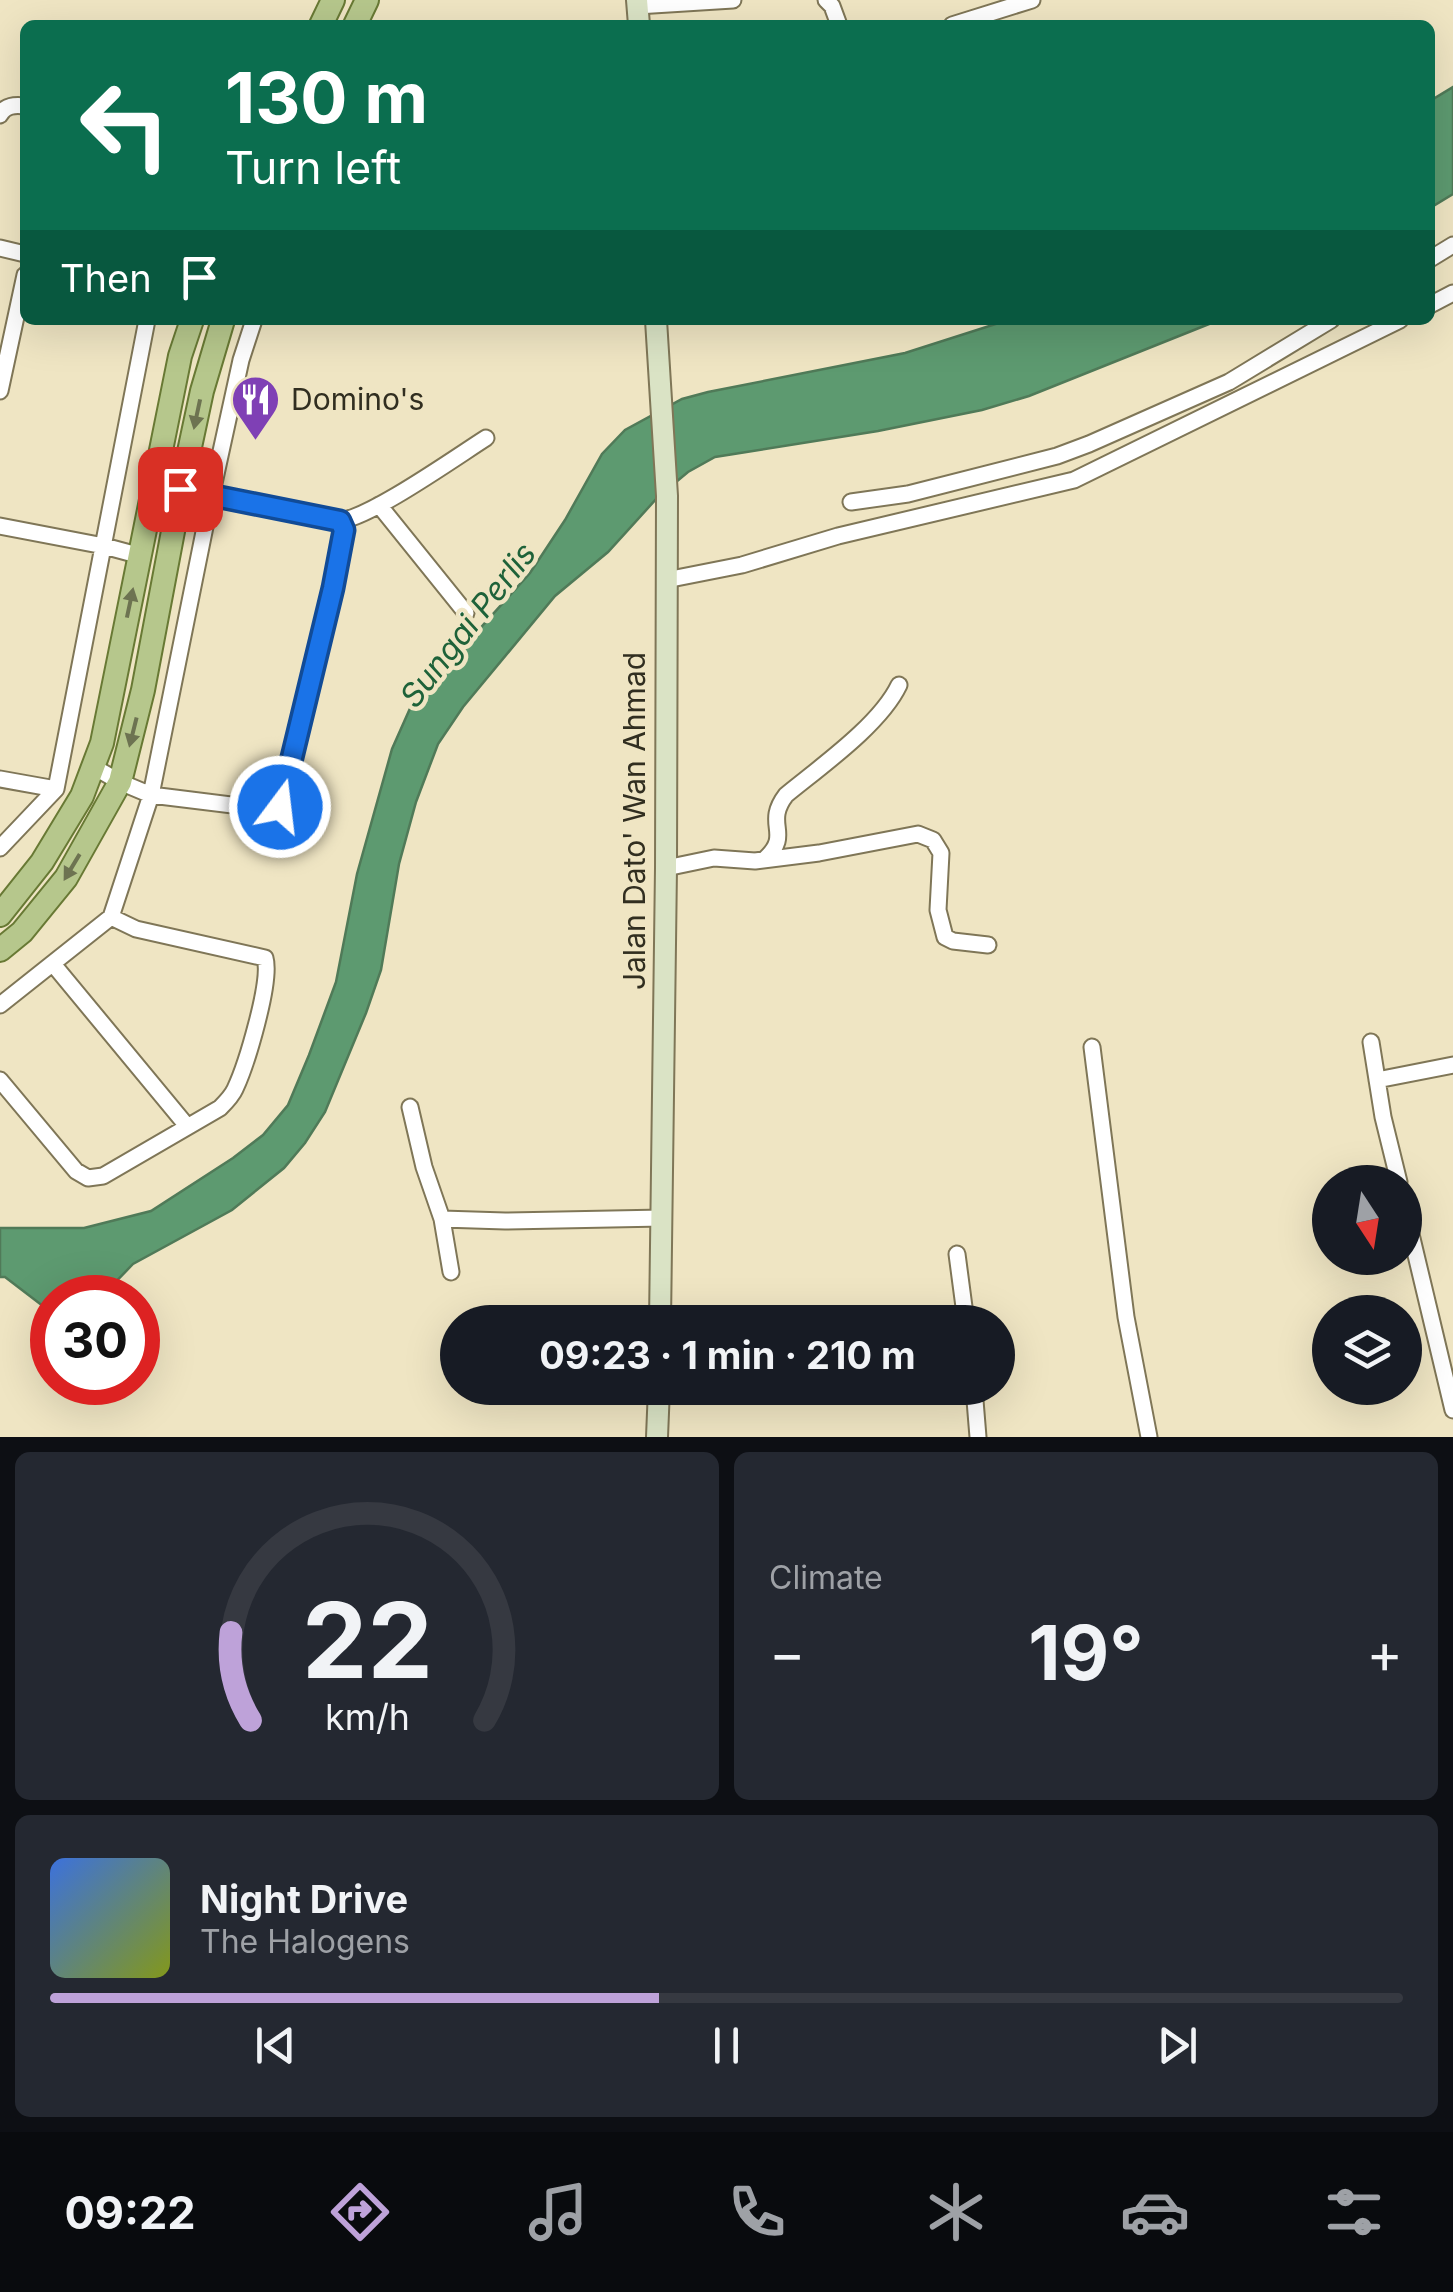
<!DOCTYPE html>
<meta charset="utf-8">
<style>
body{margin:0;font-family:Inter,sans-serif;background:#242831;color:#f1f3f6;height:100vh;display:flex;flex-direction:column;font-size:38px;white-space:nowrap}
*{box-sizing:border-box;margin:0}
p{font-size:32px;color:#9ea1a6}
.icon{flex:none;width:55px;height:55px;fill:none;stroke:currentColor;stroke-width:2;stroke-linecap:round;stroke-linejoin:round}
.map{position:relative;height:1437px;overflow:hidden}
.side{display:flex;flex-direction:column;gap:15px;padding:15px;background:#0d0f14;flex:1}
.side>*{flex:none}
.banner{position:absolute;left:20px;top:20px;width:1415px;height:305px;border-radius:15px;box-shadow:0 10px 40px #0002;background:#0b6e4f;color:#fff;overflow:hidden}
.needle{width:65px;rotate:168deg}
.tools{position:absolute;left:1312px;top:1165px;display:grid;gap:20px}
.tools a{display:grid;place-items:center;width:110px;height:110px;border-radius:50%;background:#171b24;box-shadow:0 10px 40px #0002;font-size:50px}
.speed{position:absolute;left:30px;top:1275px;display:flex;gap:20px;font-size:50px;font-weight:700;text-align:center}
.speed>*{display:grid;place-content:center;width:130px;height:130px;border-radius:50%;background:#171b24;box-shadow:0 10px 40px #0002;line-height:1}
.speed .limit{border:15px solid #d22;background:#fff;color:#111}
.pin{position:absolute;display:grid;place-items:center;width:85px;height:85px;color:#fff;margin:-42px;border-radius:20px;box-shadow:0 5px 15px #0006}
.me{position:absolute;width:110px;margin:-55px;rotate:15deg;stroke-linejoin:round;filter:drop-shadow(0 0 8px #0008)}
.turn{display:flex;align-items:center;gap:35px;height:210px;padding:0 40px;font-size:45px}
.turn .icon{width:130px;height:130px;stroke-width:2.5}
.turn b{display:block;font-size:70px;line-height:85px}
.then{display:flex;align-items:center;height:95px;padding:0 40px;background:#0003;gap:20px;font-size:38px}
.big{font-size:75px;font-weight:700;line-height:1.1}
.side .widget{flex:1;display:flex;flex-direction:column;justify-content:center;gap:15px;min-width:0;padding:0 35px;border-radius:15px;background:#242831}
.side .dial{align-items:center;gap:0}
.dial svg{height:260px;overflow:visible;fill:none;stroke:#363941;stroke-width:7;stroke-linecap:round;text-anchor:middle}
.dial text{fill:#f1f3f6;stroke:none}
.song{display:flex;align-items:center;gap:30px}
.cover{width:120px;height:120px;border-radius:15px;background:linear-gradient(135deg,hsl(220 70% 55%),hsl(70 70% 35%))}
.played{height:10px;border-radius:5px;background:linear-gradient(90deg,#bea2d9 45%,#363941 45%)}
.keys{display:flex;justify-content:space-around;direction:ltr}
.heat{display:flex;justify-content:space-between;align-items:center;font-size:55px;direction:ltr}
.side .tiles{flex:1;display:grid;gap:15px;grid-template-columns:1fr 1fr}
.widget:last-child{grid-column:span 2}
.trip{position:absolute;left:440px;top:1305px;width:575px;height:100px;border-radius:50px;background:#171b24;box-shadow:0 10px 40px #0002;font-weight:700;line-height:100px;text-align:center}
.dock{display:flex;height:160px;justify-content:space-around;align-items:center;background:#090b0e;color:#9ea1a6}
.dock .icon{width:70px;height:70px}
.dock .selected{color:#bea2d9}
.dock b{font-size:45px;color:#f1f3f6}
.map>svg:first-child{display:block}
.water{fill:#5d9a70;stroke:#507a58;stroke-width:2.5}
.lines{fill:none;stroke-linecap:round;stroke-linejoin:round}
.minor-casing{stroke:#7f7657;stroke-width:19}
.secondary-casing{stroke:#7f7657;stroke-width:24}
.primary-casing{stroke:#687934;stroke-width:26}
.minor{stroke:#fff;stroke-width:15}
.secondary{stroke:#dae3c5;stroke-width:20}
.primary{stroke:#b6c78c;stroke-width:22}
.oneway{fill:#6d7351}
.route-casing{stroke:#114b97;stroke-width:25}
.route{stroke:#1a73e8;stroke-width:18}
.labels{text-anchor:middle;stroke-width:9;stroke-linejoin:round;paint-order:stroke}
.poi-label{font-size:30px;fill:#312e20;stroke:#efe5c3;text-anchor:start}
.street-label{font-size:30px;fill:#312e20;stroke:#efe5c3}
.water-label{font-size:32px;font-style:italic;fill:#1e6239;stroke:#efe5c3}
</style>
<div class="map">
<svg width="1453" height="1437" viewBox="0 0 1453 1437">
<rect width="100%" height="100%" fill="#efe5c3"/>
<path class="water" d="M1453,87V194L1430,208V101Z
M1008,320H1219L1029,396L982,410L878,431L715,457L688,472L658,497L608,552L555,596L463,707L438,744L416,802L399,864L381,970L366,1013L325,1112L305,1143L284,1168L232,1210L133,1264L101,1297L52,1298V1313L5,1277H0V1228H84L151,1211L233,1158L263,1135L288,1105L309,1055L336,982L357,874L392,749L412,704L530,573L565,520L602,454L625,430L682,399L708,392L905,353Z"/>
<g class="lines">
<defs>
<path id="minor" d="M826,0L832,6L839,25
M637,6L733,0
M952,25L1032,0
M0,115C5,105 15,105 25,106
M0,248L25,254
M1430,259L1453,245
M1430,305L1453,293
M0,391L25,275
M154,483L211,497L339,521C370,518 456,457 486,438
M851,502L908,494L1057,456L1089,444L1229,382L1331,320
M379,505L466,613
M0,526L104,546L141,556
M666,580L742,565L838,536L1074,480L1400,320
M92,766L120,782L151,795L272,810L279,807L333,588L344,530L339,521
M0,779L56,789
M0,848L56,789L147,320
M765,859C793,833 763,825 786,795C820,767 880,725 899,685
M666,868L714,858L755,861L819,853L918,834L933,840L941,853L938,910L945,937L953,941L988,945
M53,964L187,1126
M0,1005L111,917L151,795L211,497L241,360L254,320
M1371,1042L1383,1117L1399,1182
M1092,1047L1126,1317L1149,1437
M0,1080L76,1171L88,1178L103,1176L220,1108C226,1102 232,1096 235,1089C246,1066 272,981 265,958L136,929L111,917
M1377,1080L1453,1065
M410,1107L424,1167L442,1219L505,1221L663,1218
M1405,1209L1453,1410
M442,1219L451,1272
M957,1254L966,1322
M974,1388L978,1437"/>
<path id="secondary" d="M637,0L639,25
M656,320L667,496L666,868L660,1322
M657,1437L659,1388"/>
<path id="primary" d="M321,25L333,0
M355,25L367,0
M0,915L42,862L82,796L102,743L180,356L192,320
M0,950L22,932L66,878L120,782L143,690L181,489L202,391L223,320"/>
</defs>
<use href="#minor" class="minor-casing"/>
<use href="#secondary" class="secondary-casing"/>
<use href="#primary" class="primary-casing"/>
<use href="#minor" class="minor"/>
<use href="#secondary" class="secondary"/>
<use href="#primary" class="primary"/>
</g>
<defs><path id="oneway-solid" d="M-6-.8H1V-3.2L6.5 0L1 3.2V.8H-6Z" transform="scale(2.5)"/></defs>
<g class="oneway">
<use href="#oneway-solid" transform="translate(197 414) rotate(102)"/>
<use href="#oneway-solid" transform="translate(130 603) rotate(-78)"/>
<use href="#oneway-solid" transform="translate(133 732) rotate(104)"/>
<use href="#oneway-solid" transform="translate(72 867) rotate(121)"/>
</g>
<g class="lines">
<defs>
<path id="route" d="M180,489L340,521L344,530L333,588L280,807"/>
</defs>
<use href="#route" class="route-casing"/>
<use href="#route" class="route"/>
</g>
<defs>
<symbol id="restaurant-pin" viewBox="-11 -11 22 30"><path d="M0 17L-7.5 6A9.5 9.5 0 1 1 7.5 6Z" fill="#7f40b5" stroke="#efe5c3"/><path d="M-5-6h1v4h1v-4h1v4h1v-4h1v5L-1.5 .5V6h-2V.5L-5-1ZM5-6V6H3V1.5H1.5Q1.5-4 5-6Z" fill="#fff"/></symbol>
</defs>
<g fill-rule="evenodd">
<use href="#restaurant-pin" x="228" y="372" width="55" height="75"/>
</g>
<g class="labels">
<g class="poi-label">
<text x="291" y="410">Domino's</text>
</g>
<g class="street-label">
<text transform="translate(635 821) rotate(-90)" y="10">Jalan Dato' Wan Ahmad</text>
</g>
<g class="water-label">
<text transform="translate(468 625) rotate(-52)" y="11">Sungai Perlis</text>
</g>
</g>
</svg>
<div class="tools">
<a><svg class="needle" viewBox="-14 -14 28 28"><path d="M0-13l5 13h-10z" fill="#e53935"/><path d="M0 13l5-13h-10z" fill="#9ea1a6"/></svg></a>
<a><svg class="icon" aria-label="layers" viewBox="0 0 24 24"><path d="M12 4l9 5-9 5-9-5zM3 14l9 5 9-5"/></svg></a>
</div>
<div class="speed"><div class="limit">30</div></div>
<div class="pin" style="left:180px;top:489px;background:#d93025"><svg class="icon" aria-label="arrive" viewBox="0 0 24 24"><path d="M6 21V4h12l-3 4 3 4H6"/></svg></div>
<svg class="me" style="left:280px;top:807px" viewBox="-20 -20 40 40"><circle r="17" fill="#1a73e8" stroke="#fff" stroke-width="3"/><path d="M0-11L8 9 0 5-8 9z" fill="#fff"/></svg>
<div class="trip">09:23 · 1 min · 210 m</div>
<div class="banner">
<div class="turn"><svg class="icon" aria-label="left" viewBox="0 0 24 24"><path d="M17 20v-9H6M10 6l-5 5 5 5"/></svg><div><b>130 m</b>Turn left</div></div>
<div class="then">Then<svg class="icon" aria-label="arrive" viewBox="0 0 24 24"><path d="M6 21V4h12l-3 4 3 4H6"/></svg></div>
</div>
</div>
<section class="side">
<div class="tiles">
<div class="widget dial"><svg viewBox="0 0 100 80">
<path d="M14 69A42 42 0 1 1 86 69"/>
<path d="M14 69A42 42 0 0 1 8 42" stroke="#bea2d9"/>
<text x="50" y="56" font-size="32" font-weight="700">22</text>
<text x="50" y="72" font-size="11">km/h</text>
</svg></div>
<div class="widget"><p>Climate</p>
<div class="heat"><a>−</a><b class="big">19°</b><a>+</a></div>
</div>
<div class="widget">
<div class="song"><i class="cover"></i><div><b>Night Drive</b><p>The Halogens</p></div></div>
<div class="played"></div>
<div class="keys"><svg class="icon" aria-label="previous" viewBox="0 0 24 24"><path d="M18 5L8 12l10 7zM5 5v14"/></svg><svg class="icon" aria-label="pause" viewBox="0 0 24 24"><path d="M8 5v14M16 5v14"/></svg><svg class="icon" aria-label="next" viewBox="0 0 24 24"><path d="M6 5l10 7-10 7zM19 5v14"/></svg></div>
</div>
</div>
</section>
<nav class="dock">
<b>09:22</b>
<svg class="icon selected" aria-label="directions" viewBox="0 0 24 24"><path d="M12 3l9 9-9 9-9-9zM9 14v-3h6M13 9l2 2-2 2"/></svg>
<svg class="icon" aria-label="music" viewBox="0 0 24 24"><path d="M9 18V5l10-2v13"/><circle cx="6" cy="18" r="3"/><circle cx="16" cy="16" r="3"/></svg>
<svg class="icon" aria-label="phone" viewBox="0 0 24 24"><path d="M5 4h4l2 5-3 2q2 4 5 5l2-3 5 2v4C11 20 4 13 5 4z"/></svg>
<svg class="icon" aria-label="climate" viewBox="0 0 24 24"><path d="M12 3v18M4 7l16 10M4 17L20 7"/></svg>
<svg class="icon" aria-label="car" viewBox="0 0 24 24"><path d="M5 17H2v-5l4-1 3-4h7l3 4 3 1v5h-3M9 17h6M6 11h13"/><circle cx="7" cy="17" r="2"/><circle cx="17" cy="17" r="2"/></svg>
<svg class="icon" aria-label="filters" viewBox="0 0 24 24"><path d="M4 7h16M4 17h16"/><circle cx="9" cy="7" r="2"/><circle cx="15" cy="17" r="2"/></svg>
</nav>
